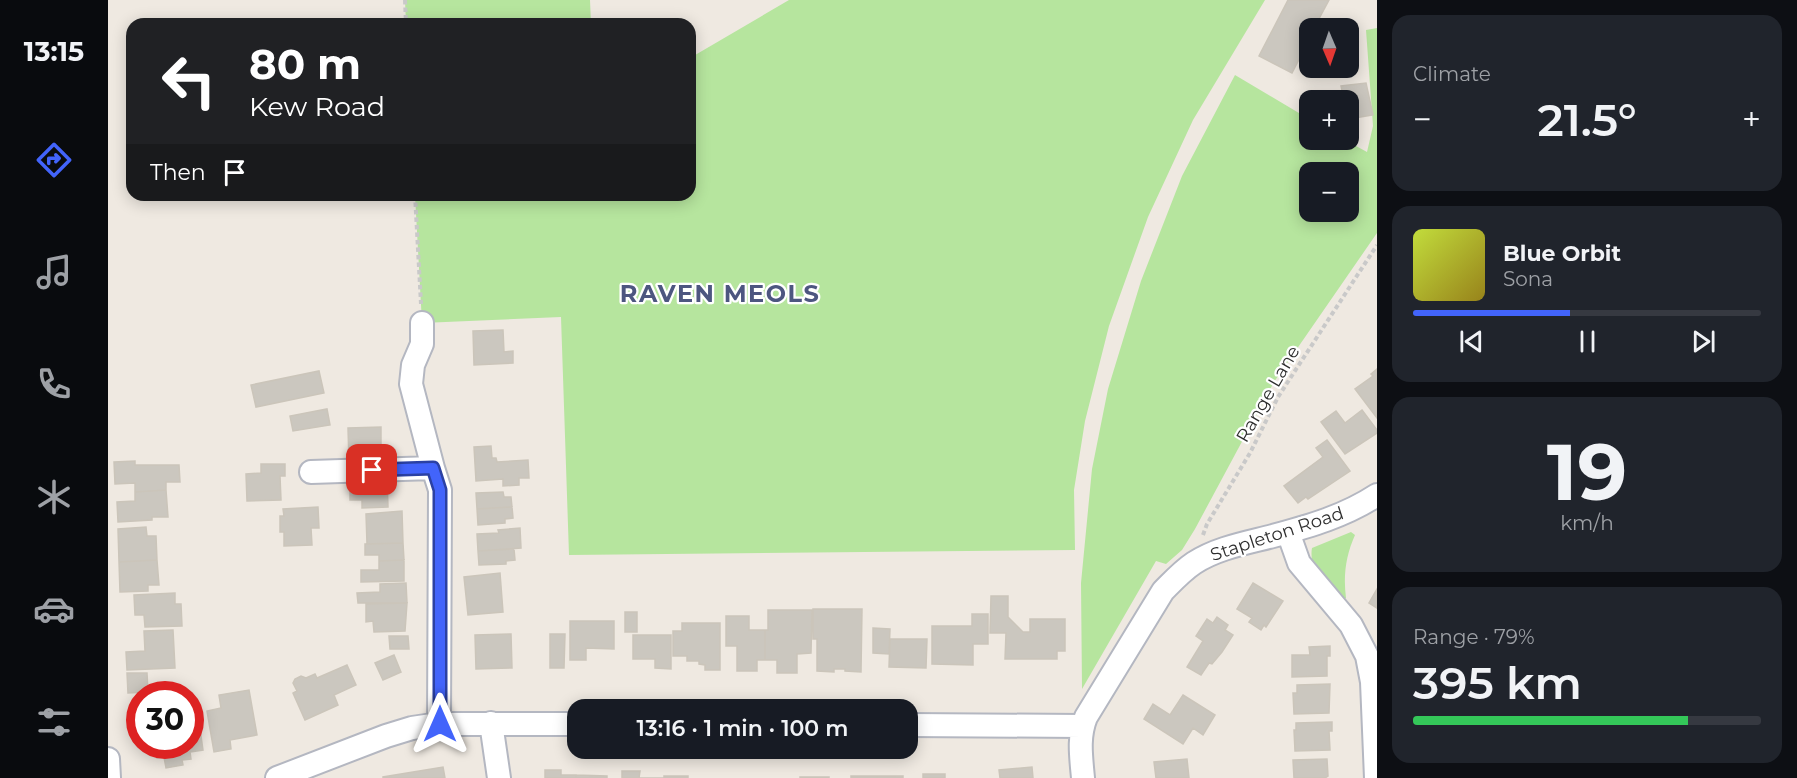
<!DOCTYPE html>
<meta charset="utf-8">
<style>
body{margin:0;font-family:Montserrat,sans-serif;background:#20242c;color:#f1f3f6;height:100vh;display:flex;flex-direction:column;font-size:22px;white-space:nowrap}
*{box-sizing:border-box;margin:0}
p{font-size:20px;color:#9ea1a6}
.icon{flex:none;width:33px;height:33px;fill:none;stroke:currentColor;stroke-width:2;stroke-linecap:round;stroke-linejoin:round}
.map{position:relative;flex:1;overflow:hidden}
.drawer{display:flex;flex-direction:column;gap:15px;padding:15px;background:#0d0f14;width:420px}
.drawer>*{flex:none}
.hud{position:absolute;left:18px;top:18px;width:570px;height:183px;border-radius:18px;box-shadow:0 3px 15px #0003;background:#202124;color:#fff;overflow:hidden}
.needle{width:39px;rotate:178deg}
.fabs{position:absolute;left:1191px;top:18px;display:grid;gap:12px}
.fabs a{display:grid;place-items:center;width:60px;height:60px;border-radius:12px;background:#171b24;box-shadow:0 3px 15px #0003;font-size:30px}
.speed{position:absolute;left:18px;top:681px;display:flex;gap:12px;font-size:30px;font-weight:700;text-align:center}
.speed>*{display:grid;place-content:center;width:78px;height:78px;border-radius:50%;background:#171b24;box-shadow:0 3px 15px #0003;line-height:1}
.speed .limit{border:9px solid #d22;background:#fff;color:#111}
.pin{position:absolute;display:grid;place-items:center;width:51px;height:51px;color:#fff;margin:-26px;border-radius:12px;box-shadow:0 3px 9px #0006}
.me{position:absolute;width:66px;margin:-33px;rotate:0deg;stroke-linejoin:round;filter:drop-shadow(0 0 4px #0008)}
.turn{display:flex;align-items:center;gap:21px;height:126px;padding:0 24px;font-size:27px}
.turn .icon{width:78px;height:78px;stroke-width:2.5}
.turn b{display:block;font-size:42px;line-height:51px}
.then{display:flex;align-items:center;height:57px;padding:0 24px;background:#0003;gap:12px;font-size:22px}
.big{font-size:45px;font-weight:600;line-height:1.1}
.drawer .tile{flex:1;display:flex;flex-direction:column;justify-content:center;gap:9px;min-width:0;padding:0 21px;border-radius:18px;background:#20242c}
.drawer .dial{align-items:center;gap:0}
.dial b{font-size:78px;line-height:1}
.song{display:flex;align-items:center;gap:18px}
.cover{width:72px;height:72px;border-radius:9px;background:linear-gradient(135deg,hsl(70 70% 55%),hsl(50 70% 35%))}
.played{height:6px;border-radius:3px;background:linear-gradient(90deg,#4264fb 45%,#363941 45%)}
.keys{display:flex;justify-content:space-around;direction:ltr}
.heat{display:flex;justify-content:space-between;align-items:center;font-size:33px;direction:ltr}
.charge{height:9px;border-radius:4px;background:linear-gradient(90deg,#34c759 79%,#363941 0)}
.trip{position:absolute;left:459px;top:699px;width:351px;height:60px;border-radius:18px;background:#171b24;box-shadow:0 3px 15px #0003;font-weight:600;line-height:60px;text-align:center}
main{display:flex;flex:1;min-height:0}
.menu{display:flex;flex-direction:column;width:108px;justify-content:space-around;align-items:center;background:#090b0e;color:#9ea1a6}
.menu .icon{width:42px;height:42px}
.menu .active{color:#4264fb}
.menu b{font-size:27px;color:#f1f3f6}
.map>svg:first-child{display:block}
.green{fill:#b6e59e;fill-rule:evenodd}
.building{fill:#cbc7bf;stroke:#cbc5ba;stroke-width:1.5}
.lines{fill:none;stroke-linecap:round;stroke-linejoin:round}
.minor-casing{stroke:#b4b7c1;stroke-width:26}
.path{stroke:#c9c9c9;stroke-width:4;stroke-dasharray:4.5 3;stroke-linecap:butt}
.minor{stroke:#fff;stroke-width:22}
.route-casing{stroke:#2b41a3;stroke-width:15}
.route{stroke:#4264fb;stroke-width:10}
.labels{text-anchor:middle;stroke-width:4.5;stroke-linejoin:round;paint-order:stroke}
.street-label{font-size:18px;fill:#2e2e2e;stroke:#fff}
.district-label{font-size:24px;font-weight:bold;letter-spacing:1.5px;fill:#4d5680;stroke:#fff}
</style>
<main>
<nav class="menu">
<b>13:15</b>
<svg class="icon active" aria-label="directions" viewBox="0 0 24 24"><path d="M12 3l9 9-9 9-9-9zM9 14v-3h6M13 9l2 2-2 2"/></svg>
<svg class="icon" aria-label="music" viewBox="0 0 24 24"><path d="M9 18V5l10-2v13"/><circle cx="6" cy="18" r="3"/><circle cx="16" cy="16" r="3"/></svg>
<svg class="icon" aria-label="phone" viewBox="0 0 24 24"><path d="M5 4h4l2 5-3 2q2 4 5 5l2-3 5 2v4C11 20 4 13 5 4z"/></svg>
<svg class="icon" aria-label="climate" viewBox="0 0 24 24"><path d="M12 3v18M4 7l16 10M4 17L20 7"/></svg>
<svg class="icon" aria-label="car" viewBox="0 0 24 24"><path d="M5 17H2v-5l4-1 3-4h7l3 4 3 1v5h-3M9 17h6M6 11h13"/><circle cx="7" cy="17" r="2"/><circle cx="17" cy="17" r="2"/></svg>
<svg class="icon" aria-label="filters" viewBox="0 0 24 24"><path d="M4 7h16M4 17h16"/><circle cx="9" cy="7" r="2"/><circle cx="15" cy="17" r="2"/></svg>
</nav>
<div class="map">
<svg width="1269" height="778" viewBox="0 0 1269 778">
<rect width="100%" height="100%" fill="#efe9e1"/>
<path class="green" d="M297,0H482L483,24H298Z
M681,0H1157L1085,120L1040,217L1001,326L977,421L966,490L967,550L461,555L453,317L314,323L307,195H582V58Z
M1269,28V233L1166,382L1087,529L1074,550L1058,564L1048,561L974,689L973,583L984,469L1000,389L1033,281L1074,176L1127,75L1201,119L1202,140H1237L1259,152L1265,126L1258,30ZM1202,172H1240V212H1202Z
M1243,532L1247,535C1238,555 1235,575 1238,598L1234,600C1220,584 1200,570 1204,548Z"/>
<path class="building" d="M1180,0H1221L1206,28H1202V38L1184,73L1151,56Z
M1258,83L1265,115L1240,119V100H1236L1233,86Z
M395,330L396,352L405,351V363L366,365L365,331Z
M1269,369V418L1247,389L1265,376L1263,374Z
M211,371L216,393L148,407L143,385Z
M219,409L222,425L185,431L182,416Z
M1254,410L1269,430V433L1237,454L1213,422L1228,411L1237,423Z
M273,427V448L250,449L251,462H241L240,428Z
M1219,440L1242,471L1200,499L1198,497L1190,503L1176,486L1215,457L1208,448Z
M383,446L384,458H388L389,462L420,460L421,478H411V485L395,486V479L368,481L366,447Z
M27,461V465H71L72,482H58V490L27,492V483L7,484L6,462Z
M153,464H177V476H172L173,500L139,501L138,474L153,473Z
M279,476L280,507L254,508V500H242V477Z
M58,490L60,517H44V520L10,522L9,502L27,501V492Z
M395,492L396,497H403L404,507L369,509L368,493Z
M210,507L211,528H203L204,545L176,546V532H172V516H176L175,509Z
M404,507L405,518L397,519V523L370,525L369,509Z
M294,511L295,543L259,544L258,514Z
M38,527L39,536H48L49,560L11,562L10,529Z
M412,528L413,548L370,551L369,534L391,533L390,530Z
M295,543L296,560L271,561V555H257V544Z
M406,549L407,560L398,561V564L371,565L370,551Z
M49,560L51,585H40V591L12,592L11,562Z
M296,560V581L253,582V570H271V561Z
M392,573L395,612L360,615L356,577Z
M298,583L299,603H250L249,593L272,592V584Z
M1145,583L1175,601L1158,627L1156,625L1153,630L1141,622L1144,618L1129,609Z
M1269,589V608L1261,603Z
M67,593V604H73L74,626L37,627L36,615H27L26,595Z
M883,596H900V617L915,632H922V619H957V651H949V659H897L898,633H882Z
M299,603L297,631L266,632L265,621L258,622V604Z
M705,609H754L753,672L737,671V669H726V672L709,671V639H705Z
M660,610H704L703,653L689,654V673H669V660H657V630H660Z
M517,612H529V632H517Z
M864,614H880V644H865V665L824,664V626H864Z
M618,616H641V630H657V660H649V671H629V646H618Z
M1109,617L1120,625L1117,630L1125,635L1114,652L1104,664L1101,663L1093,675L1079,667L1095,641L1088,636L1099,619L1105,623Z
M462,621H506V649L478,648V660H462Z
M574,623H612V670H597V665L591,664V661H579V656H565V631H574Z
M765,628L782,629L781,654L765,653Z
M65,630L67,668L19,670L18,652L37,651L36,631Z
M403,634L404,668L368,669L367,635Z
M442,634H457L456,668H442Z
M525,635H563V669L547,668V659H525Z
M281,636H300L301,649H282Z
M782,639H819L818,668L781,667Z
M1222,646V656H1219V676L1184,677V655H1202L1201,647Z
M286,655L293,672L275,680L267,663Z
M239,665L248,685L226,695L230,705L197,720L185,693L189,691L185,683L187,679L193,676L198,678L207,674L209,678Z
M19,673H39L40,692L20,693Z
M1222,684L1221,713L1186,714L1185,693H1189V685Z
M141,690L149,735L122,740L123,749L106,752L99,711L113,708L111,695Z
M1075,695L1107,715L1095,735L1085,728L1075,744L1036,719L1045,704L1062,715Z
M91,722L95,750L82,752L83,759L74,760L75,765L58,768L56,757L49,758L46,746H82V724Z
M1224,722V731H1221L1222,750L1187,751L1186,730H1188V723Z
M1079,759L1081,778H1048L1046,762Z
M1219,759L1220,776L1217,778H1186L1185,760Z
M335,767L337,778H275V777Z
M924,767L925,778H892L891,770Z
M437,770H453V775H468V778H437Z
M514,771H532L531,778H547H514Z
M815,774H837V778H815Z
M468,775L499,776V778H468Z
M556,776H580V778H547H556Z
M743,776H769V778H743Z
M769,776H795V778H769Z
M692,777H721V778H692Z"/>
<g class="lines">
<defs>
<path id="minor" d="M314,323V344L305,365L303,384L325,468
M203,472L325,468L332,490L331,724
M1180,532L1191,563L1243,625L1259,656L1264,682L1268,778
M383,723L391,778
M800,725L975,726
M0,759L1,778
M169,778L278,736L304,728L331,724H470
M975,778C973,756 970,737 978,717L1055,591C1065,581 1074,571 1086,563C1109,548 1138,543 1165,536C1202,526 1237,516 1269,495"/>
</defs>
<use href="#minor" class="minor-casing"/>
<path class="path" d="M297,0L298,24
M307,195L313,304
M1095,535L1099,524L1142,453L1170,397L1269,245"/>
<use href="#minor" class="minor"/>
</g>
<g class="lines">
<defs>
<path id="route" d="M264,470L325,468L332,490V724"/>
</defs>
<use href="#route" class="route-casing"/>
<use href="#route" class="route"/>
</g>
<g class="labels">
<g class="street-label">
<text transform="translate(1160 394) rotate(-60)" y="6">Range Lane</text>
<text transform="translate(1169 534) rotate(-18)" y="6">Stapleton Road</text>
</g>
<g class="district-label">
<text x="612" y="302">RAVEN MEOLS</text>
</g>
</g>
</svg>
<div class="fabs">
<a><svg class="needle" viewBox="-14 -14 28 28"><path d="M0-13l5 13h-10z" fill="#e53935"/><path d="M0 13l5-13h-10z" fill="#9ea1a6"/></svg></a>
<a>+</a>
<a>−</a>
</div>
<div class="speed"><div class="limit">30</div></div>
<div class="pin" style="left:264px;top:470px;background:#d93025"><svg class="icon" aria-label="arrive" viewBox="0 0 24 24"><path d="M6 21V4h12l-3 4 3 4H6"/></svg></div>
<svg class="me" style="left:332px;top:724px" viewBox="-20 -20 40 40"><path d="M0-17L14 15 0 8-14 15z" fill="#4264fb" stroke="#fff" stroke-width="4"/></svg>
<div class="trip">13:16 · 1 min · 100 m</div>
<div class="hud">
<div class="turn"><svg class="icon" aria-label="left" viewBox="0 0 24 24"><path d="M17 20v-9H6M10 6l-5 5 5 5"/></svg><div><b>80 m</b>Kew Road</div></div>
<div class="then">Then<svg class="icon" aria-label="arrive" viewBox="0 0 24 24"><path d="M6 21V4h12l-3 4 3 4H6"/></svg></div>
</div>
</div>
<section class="drawer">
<div class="tile"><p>Climate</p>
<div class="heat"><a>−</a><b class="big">21.5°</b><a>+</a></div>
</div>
<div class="tile">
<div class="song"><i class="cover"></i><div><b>Blue Orbit</b><p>Sona</p></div></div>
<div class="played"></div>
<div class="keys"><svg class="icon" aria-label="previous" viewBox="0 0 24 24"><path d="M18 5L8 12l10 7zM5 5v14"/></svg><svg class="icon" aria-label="pause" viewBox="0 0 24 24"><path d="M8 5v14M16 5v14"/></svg><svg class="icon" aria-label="next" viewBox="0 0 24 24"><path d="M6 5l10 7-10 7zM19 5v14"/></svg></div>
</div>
<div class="tile dial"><b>19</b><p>km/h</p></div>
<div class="tile"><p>Range · 79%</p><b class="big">395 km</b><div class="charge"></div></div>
</section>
</main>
